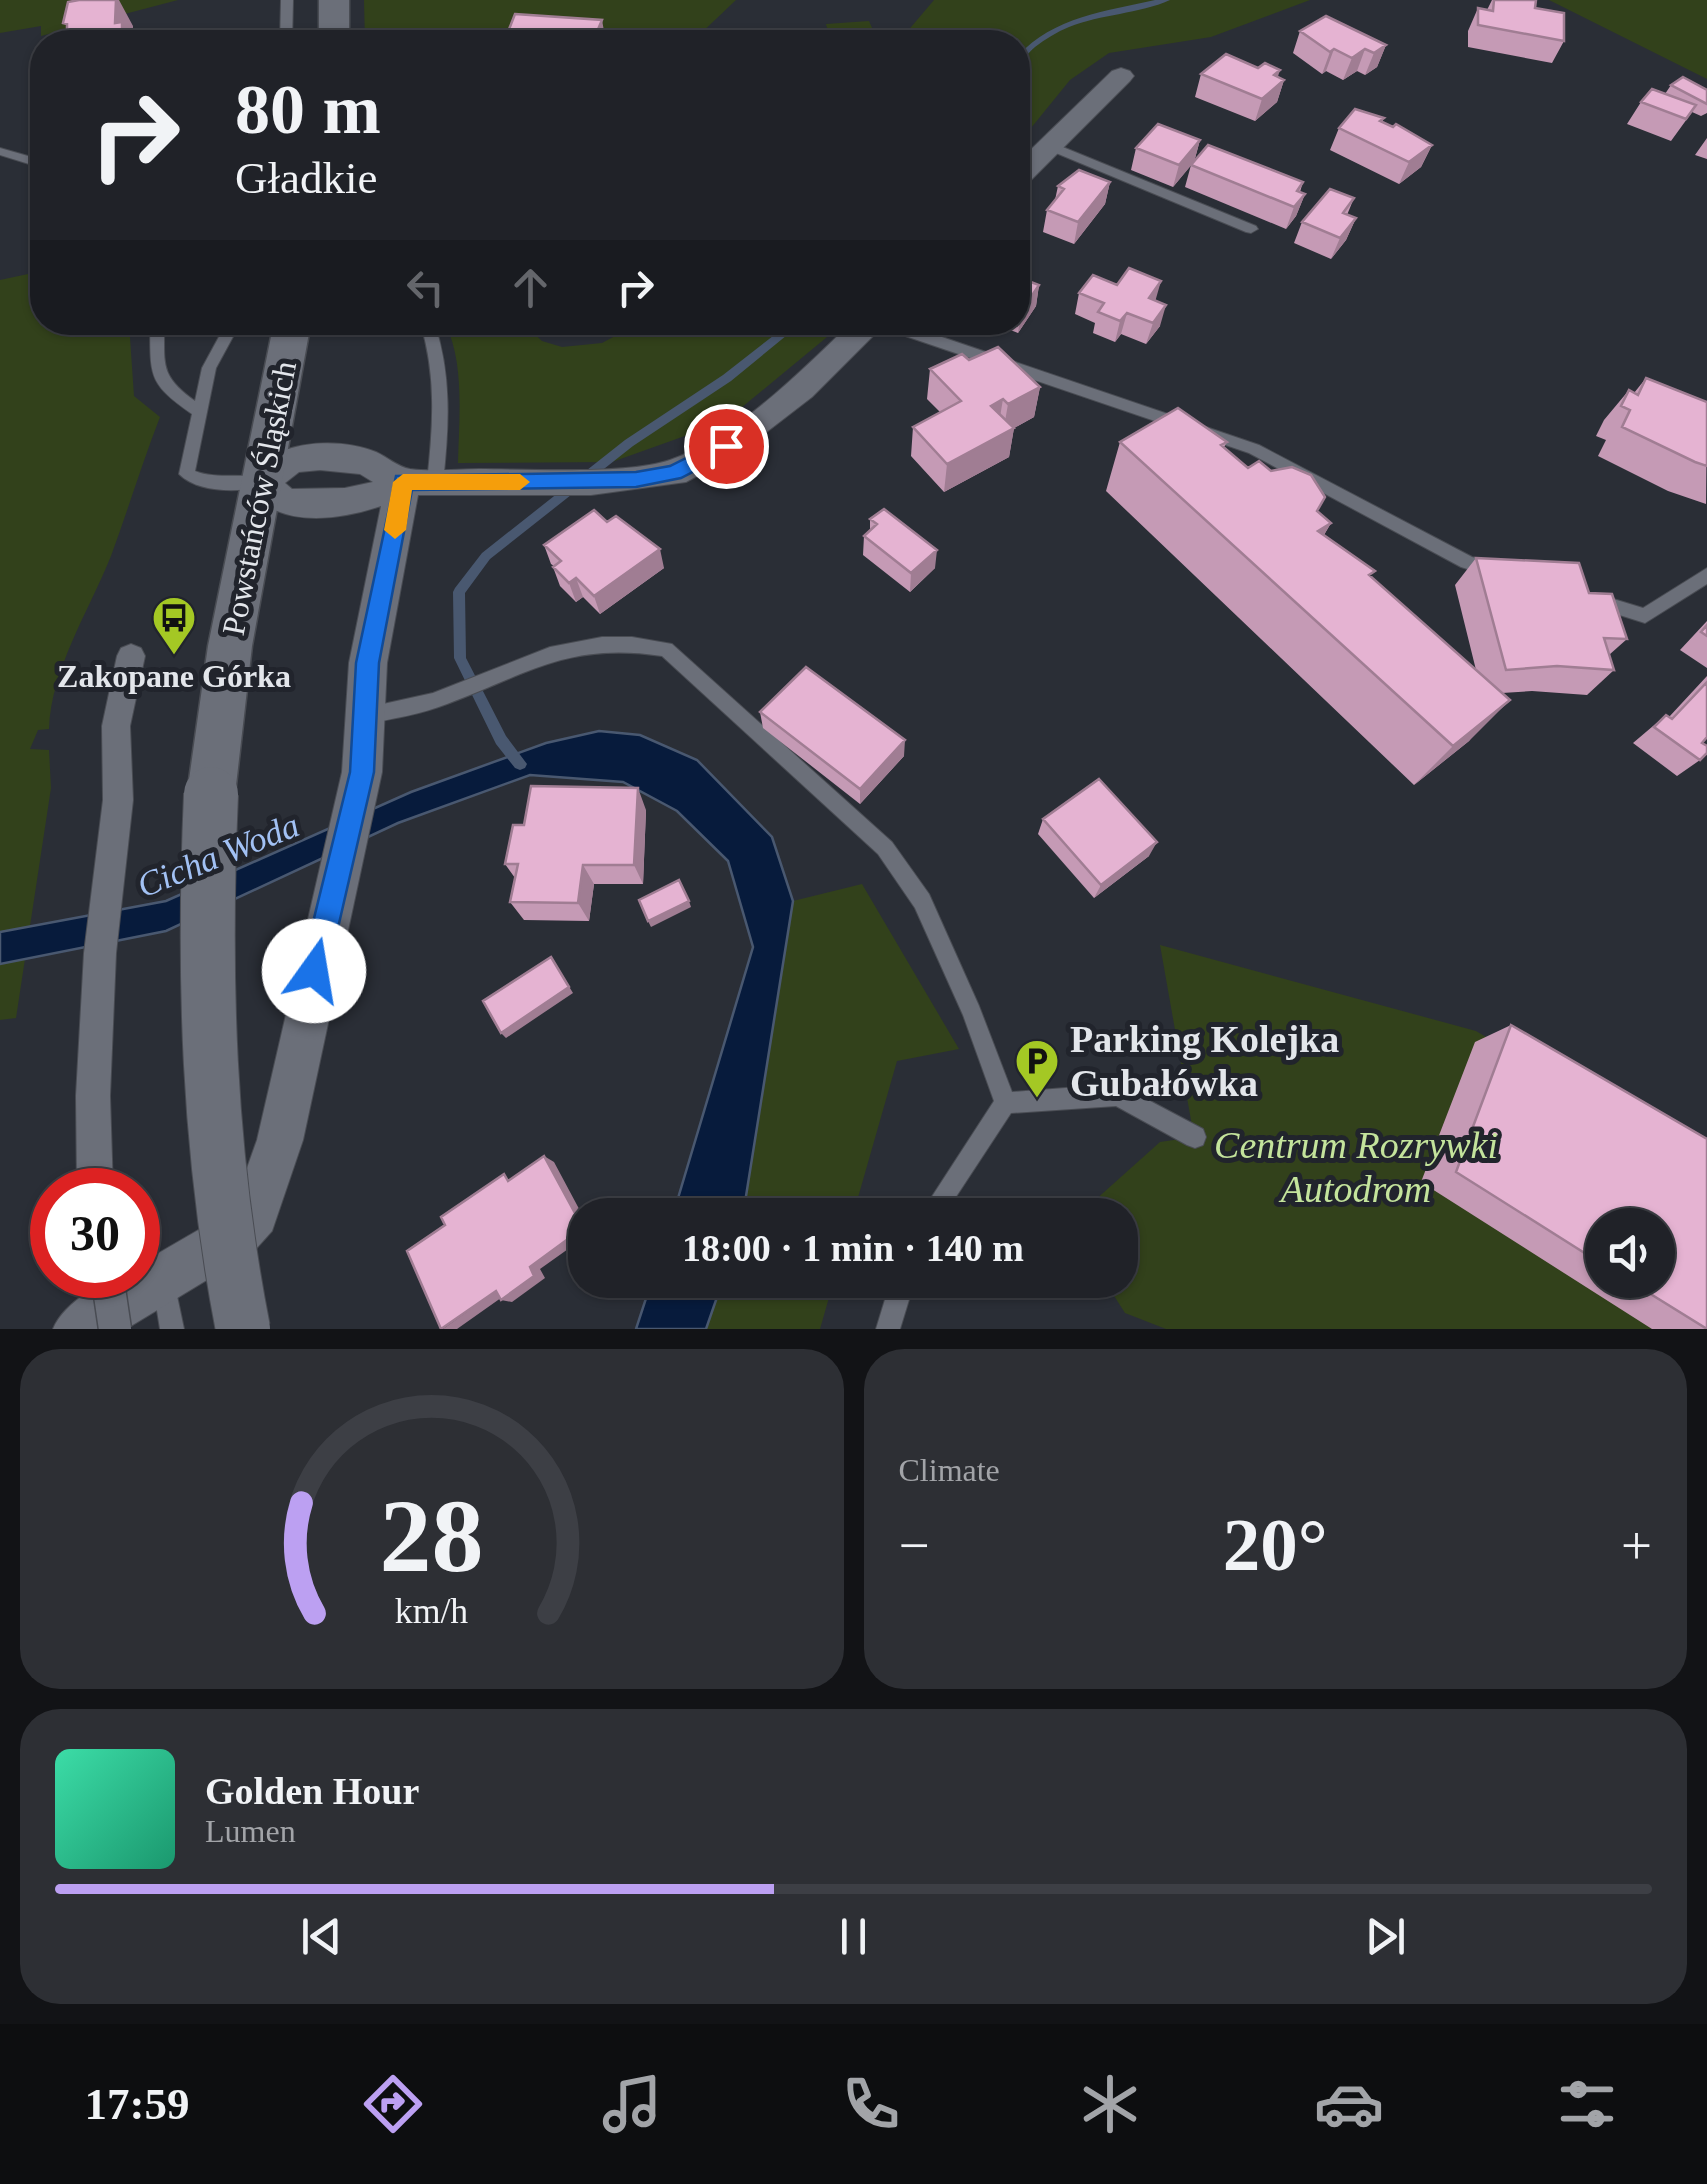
<!DOCTYPE html>
<meta charset="utf-8">
<style>
body{margin:0;font-family:"Times New Roman",serif;background:#2d2f34;color:#f1f3f6;height:100vh;display:flex;flex-direction:column;font-size:38px;white-space:nowrap}
*{box-sizing:border-box;margin:0}
p{font-size:32px;color:#a2a4a8}
.icon{flex:none;width:55px;height:55px;fill:none;stroke:currentColor;stroke-width:2;stroke-linecap:round;stroke-linejoin:round}
.map{position:relative;height:1329px;overflow:hidden}
.sheet{display:flex;flex-direction:column;gap:20px;padding:20px;background:#121316;flex:1}
.sheet>*{flex:none}
.top-card{position:absolute;left:30px;top:30px;width:1000px;height:305px;border-radius:40px;box-shadow:0 2px 8px #0004,0 0 0 2px #3d3f45;background:#202228;color:#f1f3f6;overflow:hidden}
.fabs{position:absolute;left:1585px;top:1208px;display:grid;gap:20px}
.fabs a{display:grid;place-items:center;width:90px;height:90px;border-radius:50%;background:#202228;box-shadow:0 2px 8px #0004,0 0 0 2px #3d3f45;font-size:50px}
.speed{position:absolute;left:30px;top:1168px;display:flex;gap:20px;font-size:50px;font-weight:700;text-align:center}
.speed>*{display:grid;place-content:center;width:130px;height:130px;border-radius:50%;background:#202228;box-shadow:0 2px 8px #0004,0 0 0 2px #3d3f45;line-height:1}
.speed .limit{border:15px solid #d22;background:#fff;color:#111}
.pin{position:absolute;display:grid;place-items:center;width:85px;height:85px;color:#fff;margin:-42px;border:5px solid #fff;border-radius:50%;box-shadow:0 2px 10px #0007}
.me{position:absolute;width:110px;margin:-55px;rotate:13deg;stroke-linejoin:round;filter:drop-shadow(0 0 8px #0008)}
.turn{display:flex;align-items:center;gap:35px;height:210px;padding:0 40px;font-size:45px}
.turn .icon{width:130px;height:130px;stroke-width:2.5}
.turn b{display:block;font-size:70px;line-height:85px}
.lanes{display:flex;align-items:center;height:95px;padding:0 40px;background:#0003;justify-content:center;gap:50px;direction:ltr}
.lanes .off{opacity:.35}
.big{font-size:75px;font-weight:800;line-height:1.1}
.sheet .tile{flex:1;display:flex;flex-direction:column;justify-content:center;gap:15px;min-width:0;padding:0 35px;border-radius:40px;background:#2d2f34}
.sheet .dial{align-items:center;gap:0}
.dial svg{height:260px;overflow:visible;fill:none;stroke:#3d3f45;stroke-width:7;stroke-linecap:round;text-anchor:middle}
.dial text{fill:#f1f3f6;stroke:none}
.song{display:flex;align-items:center;gap:30px}
.cover{width:120px;height:120px;border-radius:15px;background:linear-gradient(135deg,hsl(160 70% 55%),hsl(160 70% 35%))}
.played{height:10px;border-radius:5px;background:linear-gradient(90deg,#bca0f2 45%,#3d3f45 45%)}
.keys{display:flex;justify-content:space-around;direction:ltr}
.heat{display:flex;justify-content:space-between;align-items:center;font-size:55px;direction:ltr}
.sheet .tiles{flex:1;display:grid;gap:20px;grid-template-columns:1fr 1fr}
.tile:last-child{grid-column:span 2}
.trip{position:absolute;left:568px;top:1198px;width:570px;height:100px;border-radius:40px;background:#202228;box-shadow:0 2px 8px #0004,0 0 0 2px #3d3f45;font-weight:800;line-height:100px;text-align:center}
.tab-bar{display:flex;height:160px;justify-content:space-around;align-items:center;background:#0d0e10;color:#a2a4a8}
.tab-bar .icon{width:70px;height:70px}
.tab-bar .selected{color:#bca0f2}
.tab-bar b{font-size:45px;color:#f1f3f6}
.map>svg:first-child{display:block}
.green{fill:#32411b;fill-rule:evenodd}
.water{fill:#071b3c;stroke:#495870;stroke-width:2.5}
.lines{fill:none;stroke-linecap:round;stroke-linejoin:round}
.stream{fill:#495870;fill-rule:evenodd}
.service-casing{stroke:#494c53;stroke-width:2}
.pedestrian-casing{stroke:#494c53;stroke-width:2}
.minor-casing{stroke:#494c53;stroke-width:2}
.tertiary-casing{stroke:#494c53;stroke-width:3}
.service{fill:#6b6f79;fill-rule:evenodd}
.pedestrian{fill:#6b6f79;fill-rule:evenodd}
.minor{fill:#6b6f79;fill-rule:evenodd}
.tertiary{fill:#6b6f79;fill-rule:evenodd}
.pedestrian-bridge-casing{stroke:#494c53;stroke-width:35;stroke-linecap:butt}
.tertiary-bridge-casing{stroke:#494c53;stroke-width:56;stroke-linecap:butt}
.pedestrian-bridge{stroke:#6b6f79;stroke-width:32}
.tertiary-bridge{stroke:#6b6f79;stroke-width:54}
.wall{fill:#c59ab5;fill-rule:evenodd}
.shaded-wall{fill:#a07d93}
.building{fill:#e5b3d2;stroke:#a07d93;stroke-width:2.5}
.route{fill:#1a73e8;stroke:#114b97;stroke-width:2.5}
.slow{fill:#f59e0b}
.labels{text-anchor:middle;stroke-width:10;stroke-linejoin:round;paint-order:stroke}
.street-label{font-size:32px;fill:#e3e6eb;stroke:#21242c}
.poi-label{font-size:32px;font-weight:bold;fill:#e3e6eb;stroke:#21242c}
.water-label{font-size:35px;font-style:italic;fill:#a2c1f4;stroke:#21242c}
.near-poi-label{font-size:38px;font-weight:bold;fill:#e3e6eb;stroke:#21242c;text-anchor:start}
.near-park-label{font-size:38px;font-style:italic;fill:#c4e49c;stroke:#21242c}
</style>
<div class="map">
<svg width="1707" height="1329" viewBox="0 0 1707 1329">
<rect width="100%" height="100%" fill="#2a2e36"/>
<path class="green" d="M0,0H178L41,36V26L0,33Z
M364,0H736L696,38L365,42Z
M934,0H1310L1211,37L1109,53L1070,80L1018,144V42H831L826,24L869,21L877,39L906,33Z
M1549,0H1707V79Z
M42,271V322L129,323L134,396L160,417C142,463 128,510 111,556C89,611 51,669 49,729L38,730L30,749L49,750L51,788L16,1018L0,1020V280Z
M445,323H523L542,341L562,347L602,343L639,323H844L724,422L612,462L458,463C459,419 465,363 445,323Z
M862,884L959,1049L897,1061L853,1215H743L793,901Z
M1160,945L1476,1031L1707,1169V1329H1166L1125,1313L1104,1280H1120V1215H1093V1202L1160,1142L1194,1137ZM1602,1225H1658V1280H1602Z
M723,1280H834L820,1329H706Z"/>
<path class="water" d="M599,731L640,735L697,760L772,837L793,901L743,1215H673L753,947L728,861L677,811L623,782L530,775L398,823L166,931L0,964V932L166,901L411,792L546,743Z
M652,1280H723L706,1329H636Z"/>
<g class="lines">
<path class="stream" d="M1155,0H1170C1139,14 1101,14 1069,27C1057,32 1045,39 1035,47C1028,53 1024,59 1018,63V56C1053,17 1106,11 1155,0Z
M791,322H803L731,381L633,446L490,559L465,593L466,658L506,736L527,764L525,768L520,770L515,768L496,744L454,658L453,592L455,588L482,553L625,440L723,375Z"/>
<defs>
<path id="service" d="M281,0H293L292,42H280Z
M1048,141L1256,226L1258,229L1251,233L1246,232L1044,148V142Z
M0,148L42,160V168L0,155Z
M150,322H164C165,363 158,375 195,401L202,368L227,322H241L216,368L195,471C218,481 256,470 270,482L268,486C241,492 199,494 179,474L192,414C146,382 151,375 150,322Z
M420,322H434C452,375 449,427 443,482L435,488L427,482C433,427 437,376 420,322Z
M874,322H898L1259,445L1472,557L1496,564L1498,569L1490,576L1461,567L1249,453L876,326Z
M1707,568V584L1645,623L1591,606L1589,601L1591,596L1597,594L1643,608Z
M602,637H632L672,644L892,842L929,894L979,1006L1012,1092L1118,1084L1203,1129L1206,1137L1203,1145L1195,1148L1187,1145L1116,1106L1011,1113L944,1215H920L994,1101L963,1015L915,908L878,854L662,656C569,642 530,673 447,704C421,714 393,719 365,724L359,722L356,716L359,710L365,708L433,693L550,647Z
M164,1268L172,1272L184,1329H160L152,1280L156,1272Z
M891,1280H915L900,1329H876Z"/>
<path id="pedestrian" d="M131,644L141,648L145,656L130,726L133,800L116,953L110,1096L113,1190H77L76,1096L84,953L103,800L102,726L117,656L121,648Z"/>
<path id="minor" d="M1121,68L1130,71L1134,76L1130,81L1028,183L1018,186V162L1112,71Z
M852,322H887L812,397L738,454L686,482L591,495H418L387,663L382,772L303,1140L272,1231L253,1252L126,1329H53C64,1302 108,1275 138,1275V1265L219,1218L236,1199L257,1140L342,772L349,663L381,506C337,521 271,530 245,482C268,440 336,436 376,452C387,457 398,467 410,469C432,472 457,469 479,469C528,469 627,475 670,460C739,435 800,372 852,322ZM320,470L360,474L373,482L345,488L292,489L285,483L299,472Z"/>
<path id="tertiary" d="M319,0H349V42H319Z
M274,322H311L252,646L235,794L228,810L211,816L194,810L187,794L208,646Z"/>
</defs>
<use href="#service" class="service-casing"/>
<use href="#pedestrian" class="pedestrian-casing"/>
<use href="#minor" class="minor-casing"/>
<use href="#tertiary" class="tertiary-casing"/>
<use href="#service" class="service"/>
<use href="#pedestrian" class="pedestrian"/>
<use href="#minor" class="minor"/>
<use href="#tertiary" class="tertiary"/>
<defs>
<path id="pedestrian-bridge" d="M107,1275L115,1329"/>
<path id="tertiary-bridge" d="M211,794C203,975 208,1151 243,1329"/>
</defs>
<use href="#pedestrian-bridge" class="pedestrian-bridge-casing"/>
<use href="#tertiary-bridge" class="tertiary-bridge-casing"/>
<use href="#pedestrian-bridge" class="pedestrian-bridge"/>
<use href="#tertiary-bridge" class="tertiary-bridge"/>
</g>
<path class="wall" d="M1492,0H1536L1535,8L1564,41L1552,63L1468,47V31L1478,8L1487,10Z
M1300,31L1386,45L1377,67L1365,75L1357,71L1343,80L1326,71L1322,74L1293,53Z
M1201,74L1278,77L1284,80L1277,102L1255,121L1195,97Z
M1671,85L1707,90V113L1701,116L1692,112L1671,141L1627,124L1641,102L1665,94Z
M1384,118L1382,122L1432,145L1421,167L1399,184L1330,150L1339,128Z
M1707,138V159L1695,155Z
M1200,140L1194,162L1303,182L1300,192L1305,194L1296,216L1286,229L1185,187L1191,165L1173,187L1131,170L1136,148Z
M1110,182L1105,204L1074,244L1043,232L1047,210L1055,200L1058,186Z
M1354,198L1347,215L1356,218L1346,240L1331,259L1294,243L1302,222Z
M1018,277L1039,285L1036,306L1018,333L990,322H1018Z
M1079,293L1155,300L1160,326L1146,344L1121,334L1115,342L1093,333L1095,323L1075,314Z
M969,360L1040,387L1034,417L1014,428L1009,457L944,492L911,456L913,427L940,412L927,399L930,369Z
M1646,378L1707,402L1706,504L1668,491L1598,456L1606,440L1596,436L1604,420L1629,390L1634,393Z
M1120,442H1227L1224,447L1248,468L1317,511L1331,523L1324,535L1476,670L1455,585L1476,558L1589,593L1627,639L1609,655L1614,670L1587,695L1532,691L1502,693L1469,741L1414,785L1106,491Z
M870,519L935,568L910,592L863,555L864,536L870,531Z
M607,522L664,568L600,614L583,597L576,602L560,586L553,567L554,566L551,564L544,545Z
M1707,621V668L1680,650Z
M1707,676V737L1702,743L1700,760L1677,776L1633,743L1666,715L1669,717Z
M760,712L904,756L860,804L763,728Z
M646,810L643,884H594L589,921L524,920L510,902L515,878L505,864L524,825Z
M1043,819L1149,856L1094,898L1038,834Z
M1511,1025L1707,1329H1652L1421,1182L1475,1042ZM1602,1225L1658,1280H1602Z"/>
<path class="shaded-wall" d="M116,0H119L133,26V42H122L115,23Z
M602,20L606,42L594,39Z
M1386,45L1377,67L1365,75L1374,53Z
M1334,49L1326,71L1322,74L1330,52Z
M1365,49L1357,71L1343,80L1352,58Z
M1280,70L1274,89L1284,80L1277,102L1255,121L1262,99L1274,75Z
M1200,140L1194,162L1173,187L1179,165Z
M1432,145L1421,167L1399,184L1409,162Z
M1110,182L1105,204L1074,244L1078,222Z
M1305,194L1296,216L1286,229L1294,207Z
M1356,218L1346,240L1331,259L1340,238Z
M1161,281L1155,302L1149,298Z
M1039,285L1036,306L1018,333L1021,312Z
M1166,305L1160,326L1146,344L1153,323Z
M1127,313L1121,334L1115,342L1120,321Z
M1040,387L1034,417L1014,428L1009,457L944,492L947,464L1003,433L1008,404Z
M1003,399L998,429L991,406Z
M1331,523L1303,570L1318,531Z
M660,549L664,568L600,614L594,596Z
M937,550L935,568L910,592L911,573Z
M576,578L583,597L576,602L569,583Z
M1510,700L1469,741L1414,785L1453,746Z
M905,740L904,756L860,804V789Z
M638,788L646,810L643,884L634,865Z
M1157,842L1149,856L1094,898L1101,885Z
M583,865L594,884L589,921L578,903Z
M689,901L691,907L651,927L648,921Z
M551,957L573,993L506,1038L501,1033Z
M544,1156L554,1162L585,1220V1237L540,1269L545,1278L512,1302L501,1300L530,1267Z
M496,1291L508,1293L457,1329H443Z"/>
<path class="building" d="M79,0H116L115,23L122,22V42H68L73,32L67,33V24L63,23L68,2Z
M1494,0H1536L1535,8L1564,13V41L1478,25V8L1493,11Z
M515,14L602,20L594,39L634,42H504Z
M1326,16L1386,45L1374,53L1365,49L1352,58L1334,49L1330,52L1300,31Z
M1226,54L1258,68L1265,63L1280,70L1274,75L1284,80L1262,99L1201,74Z
M1683,77L1707,90V104L1671,85Z
M1652,89L1696,105L1686,119L1641,102Z
M1355,109L1384,118L1380,121L1393,127L1396,124L1432,145L1409,162L1339,128Z
M1158,124L1200,140L1179,165L1136,148Z
M1208,145L1303,182L1297,191L1305,194L1294,207L1191,165Z
M1079,170L1110,182L1078,222L1047,210L1064,189L1058,186Z
M1330,189L1354,198L1343,213L1356,218L1340,238L1302,222Z
M1129,268L1161,281L1149,298L1166,305L1153,323L1127,313L1120,321L1098,312L1104,303L1079,293L1093,275L1117,285Z
M1018,277L1039,285L1021,312L1018,311Z
M998,347L1040,387L1008,404L1003,399L991,406L1014,428L947,464L913,427L961,401L930,369L962,354L969,360Z
M1646,378L1707,402V466L1695,462L1622,427L1630,410L1621,406L1629,390L1638,395Z
M1178,408L1227,442L1221,445L1248,468L1259,461L1271,471L1292,467L1311,475L1325,497L1317,511L1331,523L1318,531L1375,571L1369,575L1510,700L1453,746L1120,442Z
M884,509L937,550L911,573L864,536L877,524L870,519Z
M594,510L607,522L616,516L660,549L594,596L576,578L569,583L553,567L561,561L544,545Z
M1476,558L1579,563L1589,593L1612,594L1627,639L1604,638L1614,670L1557,666L1506,670Z
M1707,625V636L1701,632Z
M806,667L905,740L860,789L760,712Z
M1707,682V737L1702,743L1707,746V753L1700,760L1654,727L1666,715L1672,719Z
M1099,779L1157,842L1101,885L1043,819Z
M531,786L638,788L634,865H583L578,903L510,902L518,864H505L513,825H524Z
M679,880L689,901L648,921L639,900Z
M551,957L569,987L501,1033L483,1001Z
M1511,1025L1707,1139V1329L1628,1280H1658V1225H1602V1264L1456,1172Z
M544,1156L583,1228L530,1267L534,1276L501,1300L496,1291L441,1329L407,1251L445,1225L441,1217L504,1174L508,1181Z"/>
<path class="route" d="M726,438L733,440V451L681,478L636,487L412,490L379,663L374,772L328,971L324,980L314,984L305,980L301,971L350,772L356,663L396,476L636,472L670,466Z"/>
<path class="slow" d="M403,474H520L530,482L520,490H412L406,530L395,539L384,530L393,482Z"/>
<defs>
<symbol id="bus-pin" viewBox="-11 -11 22 30"><path d="M0 17L-7.5 6A9.5 9.5 0 1 1 7.5 6Z" fill="#a4c824" stroke="#21242c"/><path d="M-5-6H5V4H4V6H2V4H-2V6H-4V4H-5ZM-3.5-4V0h7V-4ZM-3.5 1.2v1.5H-2V1.2ZM2 1.2v1.5H3.5V1.2Z" fill="#111"/></symbol>
<symbol id="parking-pin" viewBox="-11 -11 22 30"><path d="M0 17L-7.5 6A9.5 9.5 0 1 1 7.5 6Z" fill="#a4c824" stroke="#21242c"/><path d="M-3.5-5.5H1a3.5 3.5 0 0 1 0 7H-1V5.5H-3.5ZM-1-3.4V-.6H.8a1.4 1.4 0 0 0 0-2.8Z" fill="#111"/></symbol>
</defs>
<g fill-rule="evenodd">
<use href="#bus-pin" x="149" y="593" width="50" height="68"/>
<use href="#parking-pin" x="1012" y="1036" width="50" height="68"/>
</g>
<g class="labels">
<g class="street-label">
<text transform="translate(259 498) rotate(-79)" y="11">Powstańców Śląskich</text>
</g>
<g class="poi-label">
<text x="174" y="687">Zakopane Górka</text>
</g>
<g class="water-label">
<text transform="translate(218 855) rotate(-22)" y="12">Cicha Woda</text>
</g>
<g class="near-poi-label">
<text x="1070" y="1052">Parking Kolejka<tspan x="1070" dy="44">Gubałówka</tspan></text>
</g>
<g class="near-park-label">
<text x="1356" y="1158">Centrum Rozrywki<tspan x="1356" dy="44">Autodrom</tspan></text>
</g>
</g>
</svg>
<div class="fabs">
<a><svg class="icon" aria-label="sound" viewBox="0 0 24 24"><path d="M4 9h4l5-4v14l-5-4H4zM17 9q2 3 0 6"/></svg></a>
</div>
<div class="speed"><div class="limit">30</div></div>
<div class="pin" style="left:726px;top:446px;background:#d93025"><svg class="icon" aria-label="arrive" viewBox="0 0 24 24"><path d="M6 21V4h12l-3 4 3 4H6"/></svg></div>
<svg class="me" style="left:314px;top:971px" viewBox="-20 -20 40 40"><circle r="19" fill="#fff"/><path d="M0-13L10 11 0 6-10 11z" fill="#1a73e8"/></svg>
<div class="trip">18:00 · 1 min · 140 m</div>
<div class="top-card">
<div class="turn"><svg class="icon" aria-label="right" viewBox="0 0 24 24"><path d="M7 20v-9h11M14 6l5 5-5 5"/></svg><div><b>80 m</b>Gładkie</div></div>
<div class="lanes"><svg class="icon off" aria-label="left" viewBox="0 0 24 24"><path d="M17 20v-9H6M10 6l-5 5 5 5"/></svg><svg class="icon off" aria-label="ahead" viewBox="0 0 24 24"><path d="M12 20V5M6 11l6-6 6 6"/></svg><svg class="icon" aria-label="right" viewBox="0 0 24 24"><path d="M7 20v-9h11M14 6l5 5-5 5"/></svg></div>
</div>
</div>
<section class="sheet">
<div class="tiles">
<div class="tile dial"><svg viewBox="0 0 100 80">
<path d="M14 69A42 42 0 1 1 86 69"/>
<path d="M14 69A42 42 0 0 1 10 35" stroke="#bca0f2"/>
<text x="50" y="56" font-size="32" font-weight="700">28</text>
<text x="50" y="72" font-size="11">km/h</text>
</svg></div>
<div class="tile"><p>Climate</p>
<div class="heat"><a>−</a><b class="big">20°</b><a>+</a></div>
</div>
<div class="tile">
<div class="song"><i class="cover"></i><div><b>Golden Hour</b><p>Lumen</p></div></div>
<div class="played"></div>
<div class="keys"><svg class="icon" aria-label="previous" viewBox="0 0 24 24"><path d="M18 5L8 12l10 7zM5 5v14"/></svg><svg class="icon" aria-label="pause" viewBox="0 0 24 24"><path d="M8 5v14M16 5v14"/></svg><svg class="icon" aria-label="next" viewBox="0 0 24 24"><path d="M6 5l10 7-10 7zM19 5v14"/></svg></div>
</div>
</div>
</section>
<nav class="tab-bar">
<b>17:59</b>
<svg class="icon selected" aria-label="directions" viewBox="0 0 24 24"><path d="M12 3l9 9-9 9-9-9zM9 14v-3h6M13 9l2 2-2 2"/></svg>
<svg class="icon" aria-label="music" viewBox="0 0 24 24"><path d="M9 18V5l10-2v13"/><circle cx="6" cy="18" r="3"/><circle cx="16" cy="16" r="3"/></svg>
<svg class="icon" aria-label="phone" viewBox="0 0 24 24"><path d="M5 4h4l2 5-3 2q2 4 5 5l2-3 5 2v4C11 20 4 13 5 4z"/></svg>
<svg class="icon" aria-label="climate" viewBox="0 0 24 24"><path d="M12 3v18M4 7l16 10M4 17L20 7"/></svg>
<svg class="icon" aria-label="car" viewBox="0 0 24 24"><path d="M5 17H2v-5l4-1 3-4h7l3 4 3 1v5h-3M9 17h6M6 11h13"/><circle cx="7" cy="17" r="2"/><circle cx="17" cy="17" r="2"/></svg>
<svg class="icon" aria-label="filters" viewBox="0 0 24 24"><path d="M4 7h16M4 17h16"/><circle cx="9" cy="7" r="2"/><circle cx="15" cy="17" r="2"/></svg>
</nav>
